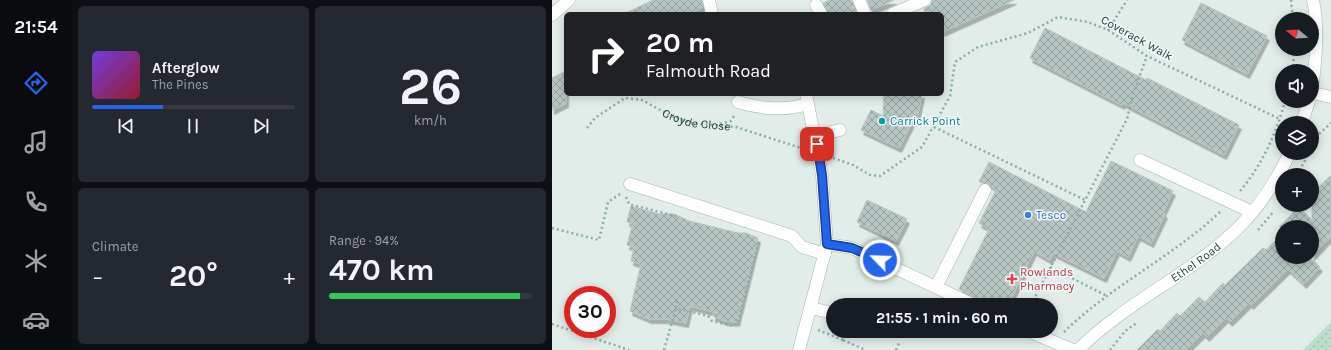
<!DOCTYPE html>
<meta charset="utf-8">
<style>
body{margin:0;font-family:Karla,sans-serif;background:#242831;color:#f1f3f6;height:100vh;display:flex;flex-direction:column;font-size:15px;white-space:nowrap}
*{box-sizing:border-box;margin:0}
p{font-size:13px;color:#9ea1a6}
.icon{flex:none;width:22px;height:22px;fill:none;stroke:currentColor;stroke-width:2;stroke-linecap:round;stroke-linejoin:round}
.map{position:relative;flex:1;overflow:hidden}
.sheet{display:flex;flex-direction:column;gap:6px;padding:6px;background:#0d0f14;width:480px}
.sheet>*{flex:none}
.top-card{position:absolute;left:12px;top:12px;width:380px;height:84px;border-radius:6px;box-shadow:0 2px 10px #0003;background:#202124;color:#fff;overflow:hidden}
.needle{width:26px;rotate:288deg}
.buttons{position:absolute;left:723px;top:12px;display:grid;gap:8px}
.buttons a{display:grid;place-items:center;width:44px;height:44px;border-radius:50%;background:#171b24;box-shadow:0 2px 10px #0003;font-size:20px}
.speed{position:absolute;left:12px;top:286px;display:flex;gap:8px;font-size:20px;font-weight:700;text-align:center}
.speed>*{display:grid;place-content:center;width:52px;height:52px;border-radius:50%;background:#171b24;box-shadow:0 2px 10px #0003;line-height:1}
.speed .limit{border:6px solid #d22;background:#fff;color:#111}
.pin{position:absolute;display:grid;place-items:center;width:34px;height:34px;color:#fff;margin:-17px;border-radius:8px;box-shadow:0 2px 6px #0006}
.me{position:absolute;width:44px;margin:-22px;rotate:294deg;stroke-linejoin:round;filter:drop-shadow(0 0 3px #0008)}
.turn{display:flex;align-items:center;gap:14px;height:84px;padding:0 16px;font-size:18px}
.turn .icon{width:52px;height:52px;stroke-width:2.5}
.turn b{display:block;font-size:28px;line-height:34px}
.big{font-size:30px;font-weight:700;line-height:1.1}
.sheet .tile{flex:1;display:flex;flex-direction:column;justify-content:center;gap:6px;min-width:0;padding:0 14px;border-radius:6px;background:#242831}
.sheet .dial{align-items:center;gap:0}
.dial b{font-size:52px;line-height:1}
.song{display:flex;align-items:center;gap:12px}
.cover{width:48px;height:48px;border-radius:6px;background:linear-gradient(135deg,hsl(260 70% 55%),hsl(350 70% 35%))}
.played{height:4px;border-radius:2px;background:linear-gradient(90deg,#2563eb 35%,#363941 35%)}
.keys{display:flex;justify-content:space-around;direction:ltr}
.heat{display:flex;justify-content:space-between;align-items:center;font-size:22px;direction:ltr}
.charge{height:6px;border-radius:3px;background:linear-gradient(90deg,#34c759 94%,#363941 0)}
.sheet .tiles{flex:1;display:grid;gap:6px;grid-template-columns:repeat(2,1fr)}
.trip{position:absolute;left:274px;top:298px;width:232px;height:40px;border-radius:20px;background:#171b24;box-shadow:0 2px 10px #0003;font-weight:700;line-height:40px;text-align:center}
main{display:flex;flex:1;min-height:0}
.menu{display:flex;flex-direction:column;width:72px;justify-content:space-around;align-items:center;background:#090b0e;color:#9ea1a6}
.menu .icon{width:28px;height:28px}
.menu .selected{color:#2563eb}
.menu b{font-size:18px;color:#f1f3f6}
.map>svg:first-child{display:block}
.grass{fill:url(#grass-dots)}
.building{fill:url(#building-cross-hatch);stroke:#b5c5c2;filter:url(#shadow)}
.lines{fill:none;stroke-linecap:round;stroke-linejoin:round}
.minor-casing{stroke:#a5b4b1;stroke-width:13}
.path{stroke:#84aeaa;stroke-width:2.5;stroke-dasharray:2 3;stroke-linecap:butt}
.minor{stroke:#fff;stroke-width:12}
.route-casing{stroke:#184099;stroke-width:10}
.route{stroke:#2563eb;stroke-width:7}
.culture-dot{fill:#0f9aa8;stroke:#f2f8f7;stroke-width:1.5}
.shop-dot{fill:#3f7fe0;stroke:#f2f8f7;stroke-width:1.5}
.health-dot{fill:#e0444e;stroke:#f2f8f7;stroke-width:1.5}
.labels{text-anchor:middle;stroke-width:3;stroke-linejoin:round;paint-order:stroke}
.street-label{font-size:12px;fill:#233c3b;stroke:#f2f8f7}
.culture-label{font-size:12px;fill:#0d838f;stroke:#f2f8f7;text-anchor:start}
.shop-label{font-size:12px;fill:#366cbe;stroke:#f2f8f7;text-anchor:start}
.health-label{font-size:12px;fill:#be3a42;stroke:#f2f8f7;text-anchor:start}
</style>
<main>
<nav class="menu">
<b>21:54</b>
<svg class="icon selected" aria-label="directions" viewBox="0 0 24 24"><path d="M12 3l9 9-9 9-9-9zM9 14v-3h6M13 9l2 2-2 2"/></svg>
<svg class="icon" aria-label="music" viewBox="0 0 24 24"><path d="M9 18V5l10-2v13"/><circle cx="6" cy="18" r="3"/><circle cx="16" cy="16" r="3"/></svg>
<svg class="icon" aria-label="phone" viewBox="0 0 24 24"><path d="M5 4h4l2 5-3 2q2 4 5 5l2-3 5 2v4C11 20 4 13 5 4z"/></svg>
<svg class="icon" aria-label="climate" viewBox="0 0 24 24"><path d="M12 3v18M4 7l16 10M4 17L20 7"/></svg>
<svg class="icon" aria-label="car" viewBox="0 0 24 24"><path d="M5 17H2v-5l4-1 3-4h7l3 4 3 1v5h-3M9 17h6M6 11h13"/><circle cx="7" cy="17" r="2"/><circle cx="17" cy="17" r="2"/></svg>
</nav>
<section class="sheet">
<div class="tiles">
<div class="tile">
<div class="song"><i class="cover"></i><div><b>Afterglow</b><p>The Pines</p></div></div>
<div class="played"></div>
<div class="keys"><svg class="icon" aria-label="previous" viewBox="0 0 24 24"><path d="M18 5L8 12l10 7zM5 5v14"/></svg><svg class="icon" aria-label="pause" viewBox="0 0 24 24"><path d="M8 5v14M16 5v14"/></svg><svg class="icon" aria-label="next" viewBox="0 0 24 24"><path d="M6 5l10 7-10 7zM19 5v14"/></svg></div>
</div>
<div class="tile dial"><b>26</b><p>km/h</p></div>
<div class="tile"><p>Climate</p>
<div class="heat"><a>−</a><b class="big">20°</b><a>+</a></div>
</div>
<div class="tile"><p>Range · 94%</p><b class="big">470 km</b><div class="charge"></div></div>
</div>
</section>
<div class="map">
<svg width="779" height="350" viewBox="0 0 779 350">
<defs>
<pattern id="grass-dots" width="8" height="8" patternUnits="userSpaceOnUse"><rect width="8" height="8" fill="#bcdccc"/><path d="M2 2h.1M6 6h.1" fill="none" stroke="#a1beb0" stroke-width="1.8" stroke-linecap="round"/></pattern>
<pattern id="building-cross-hatch" width="8" height="8" patternUnits="userSpaceOnUse"><rect width="8" height="8" fill="#b8c6c3"/><path d="M0 0l8 8M0 8l8-8" fill="none" stroke="#95a2a0"/></pattern>
<filter id="shadow"><feDropShadow dx="2.5" dy="4.5" stdDeviation="0" flood-color="#0004"/></filter>
</defs>
<rect width="100%" height="100%" fill="#e2ece9"/>
<path class="grass" d="M779,322V350H751Z"/>
<path class="building" d="M101,0H150L151,7L136,14H72Z
M277,0H300L305,14H276L271,3Z
M315,0H342L319,10Z
M380,0H462L390,32V14H374L372,9L379,5Z
M649,3L715,36L695,74L630,40Z
M493,28L594,80L595,78L687,125L672,155L571,103L570,105L478,58Z
M14,71V103L0,110V78Z
M332,94H370L365,118H362L347,148L309,130L319,110L331,116Z
M559,161L621,191L611,212L613,214L599,243L586,236L576,257L565,251L552,278L501,253L498,260L482,251L456,305H438L407,289L437,229L427,223L444,190L437,184L427,182L437,162L534,212Z
M779,175V236L760,256V227H727L747,207L760,220V194Z
M315,200L355,219L344,241L305,222Z
M79,206L107,214H122L137,221L186,233H194L206,238L185,322L173,321L161,316L162,312L138,306L134,323L114,319H97L78,311L89,264L79,261L82,247L75,245L81,223L75,222Z
M730,234V257H757L768,267L752,284L736,269L699,305L697,303L678,322L674,318L655,337L651,333L634,350H585L606,329L608,331L625,313L628,316L647,297L653,302L671,283L673,285L711,248L714,250Z"/>
<g class="lines">
<defs>
<g id="minor">
<path d="M157,0L160,14"/>
<path d="M307,0L313,14"/>
<path d="M264,5L269,14"/>
<path d="M340,14L373,0"/>
<path d="M0,15L17,0"/>
<path d="M760,89C764,61 767,28 761,0"/>
<path d="M760,93L779,97"/>
<path d="M186,102C208,109 234,111 255,104"/>
<path d="M750,123L757,101"/>
<path d="M263,136L288,130"/>
<path d="M588,160L700,212"/>
<path d="M78,184L240,236L250,247L273,254"/>
<path d="M275,244L300,248L422,305"/>
<path d="M384,287L433,190"/>
<path d="M259,308L281,313"/>
<path d="M476,331L521,350"/>
<path d="M247,350L275,244L270,175L254,94"/>
<path id="s2" d="M526,350C575,301 640,274 688,226C709,205 725,179 738,153"/>
</g>
</defs>
<use href="#minor" class="minor-casing"/>
<g class="path">
<path d="M739,0L741,19"/>
<path d="M556,30L575,0"/>
<path d="M740,71L743,49"/>
<path d="M168,124L179,121L182,116"/>
<path d="M382,127L533,200"/>
<path id="s1" d="M35,128L43,118L73,98L90,100L117,115L139,123L184,127L252,149"/>
<path d="M760,147L767,134L779,123"/>
<path d="M281,158L301,165L318,175L328,176L370,147L398,96L403,62L426,47L476,33L506,17L536,22L556,30L595,56L728,119"/>
<path d="M745,175L757,153"/>
<path d="M688,191C710,165 724,134 733,101"/>
<path d="M74,197L77,204L127,217"/>
<path d="M0,228L47,240L56,202L68,194"/>
<path d="M706,230L722,211"/>
<path d="M498,267L555,296"/>
<path d="M125,301L124,308L156,316L160,321L182,326L186,322L207,240"/>
<path d="M479,305L575,119L582,91L595,56"/>
<path d="M0,324L77,350"/>
<path d="M266,330L291,340"/>
<path d="M295,331L291,340L314,350"/>
<path d="M512,332C559,286 620,257 668,212"/>
<path d="M112,350L124,308"/>
<path d="M344,350L348,341"/>
<path d="M558,350L573,331L586,322"/>
</g>
<use href="#minor" class="minor"/>
</g>
<g class="lines">
<defs>
<path id="route" d="M265,144L270,175L275,244L300,248L328,260"/>
</defs>
<use href="#route" class="route-casing"/>
<use href="#route" class="route"/>
</g>
<circle class="culture-dot" cx="330" cy="121" r="4"/>
<circle class="shop-dot" cx="476" cy="215" r="4"/>
<path class="health-dot" d="M458 273h4v4h4v4h-4v4h-4v-4h-4v-4h4z"/>
<g class="labels">
<g class="street-label">
<text transform="translate(585 38) rotate(29)" y="4">Coverack Walk</text>
<text dy="4" stroke="none"><textPath href="#s1" startOffset="125">Croyde Close</textPath></text>
<text dy="4" stroke="none"><textPath href="#s2" startOffset="147">Ethel Road</textPath></text>
</g>
<g class="culture-label">
<text x="338" y="125">Carrick Point</text>
</g>
<g class="shop-label">
<text x="484" y="219">Tesco</text>
</g>
<g class="health-label">
<text x="468" y="276">Rowlands<tspan x="468" dy="14">Pharmacy</tspan></text>
</g>
</g>
</svg>
<div class="buttons">
<a><svg class="needle" viewBox="-14 -14 28 28"><path d="M0-13l5 13h-10z" fill="#e53935"/><path d="M0 13l5-13h-10z" fill="#9ea1a6"/></svg></a>
<a><svg class="icon" aria-label="sound" viewBox="0 0 24 24"><path d="M4 9h4l5-4v14l-5-4H4zM17 9q2 3 0 6"/></svg></a>
<a><svg class="icon" aria-label="layers" viewBox="0 0 24 24"><path d="M12 4l9 5-9 5-9-5zM3 14l9 5 9-5"/></svg></a>
<a>+</a>
<a>−</a>
</div>
<div class="speed"><div class="limit">30</div></div>
<div class="pin" style="left:265px;top:144px;background:#d93025"><svg class="icon" aria-label="arrive" viewBox="0 0 24 24"><path d="M6 21V4h12l-3 4 3 4H6"/></svg></div>
<svg class="me" style="left:328px;top:260px" viewBox="-20 -20 40 40"><circle r="17" fill="#2563eb" stroke="#fff" stroke-width="3"/><path d="M0-11L8 9 0 5-8 9z" fill="#fff"/></svg>
<div class="trip">21:55 · 1 min · 60 m</div>
<div class="top-card">
<div class="turn"><svg class="icon" aria-label="right" viewBox="0 0 24 24"><path d="M7 20v-9h11M14 6l5 5-5 5"/></svg><div><b>20 m</b>Falmouth Road</div></div>
</div>
</div>
</main>
